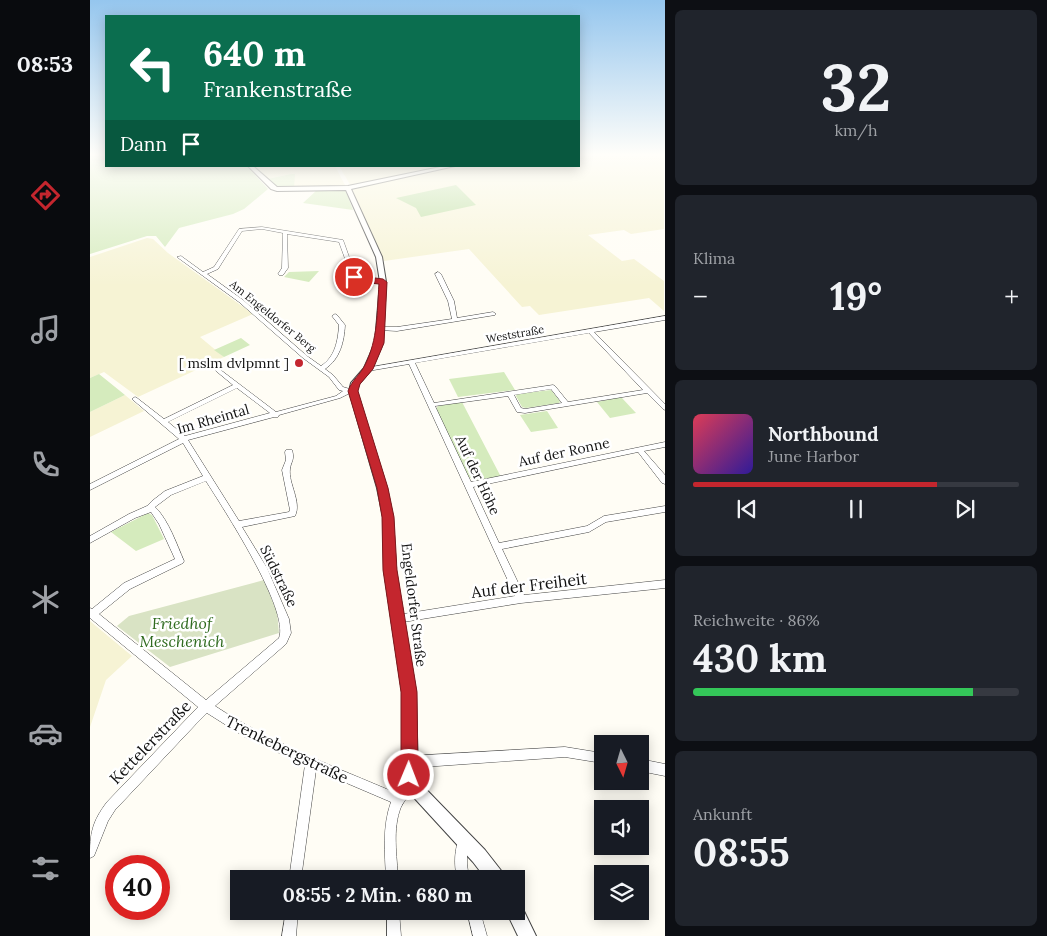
<!DOCTYPE html>
<html lang="de">
<meta charset="utf-8">
<style>
body{margin:0;font-family:Lora,serif;background:#20242c;color:#f1f3f6;height:100vh;display:flex;flex-direction:column;font-size:19px;white-space:nowrap}
*{box-sizing:border-box;margin:0}
p{font-size:16px;color:#9ea1a6}
.icon{flex:none;width:28px;height:28px;fill:none;stroke:currentColor;stroke-width:2;stroke-linecap:round;stroke-linejoin:round}
.map{position:relative;flex:1;overflow:hidden}
.side{display:flex;flex-direction:column;gap:10px;padding:10px;background:#0d0f14;width:382px}
.side>*{flex:none}
.hud{position:absolute;left:15px;top:15px;width:475px;height:152px;border-radius:0px;box-shadow:0 2px 12px #0003;background:#0b6e4f;color:#fff;overflow:hidden}
.needle{width:32px;rotate:175deg}
.buttons{position:absolute;left:504px;top:735px;display:grid;gap:10px}
.buttons a{display:grid;place-items:center;width:55px;height:55px;border-radius:0px;background:#171b24;box-shadow:0 2px 12px #0003;font-size:25px}
.speed{position:absolute;left:15px;top:855px;display:flex;gap:10px;font-size:25px;font-weight:700;text-align:center}
.speed>*{display:grid;place-content:center;width:65px;height:65px;border-radius:50%;background:#171b24;box-shadow:0 2px 12px #0003;line-height:1}
.speed .limit{border:8px solid #d22;background:#fff;color:#111}
.pin{position:absolute;display:grid;place-items:center;width:42px;height:42px;color:#fff;margin:-21px;border:2px solid #fff;border-radius:50%;box-shadow:0 1px 5px #0007}
.me{position:absolute;width:55px;margin:-28px;rotate:1deg;stroke-linejoin:round;filter:drop-shadow(0 0 4px #0008)}
.turn{display:flex;align-items:center;gap:18px;height:105px;padding:0 15px;font-size:22px}
.turn .icon{width:65px;height:65px;stroke-width:2.5}
.turn b{display:block;font-size:35px;line-height:42px}
.then{display:flex;align-items:center;height:48px;padding:0 15px;background:#0003;gap:10px;font-size:19px}
.big{font-size:38px;font-weight:700;line-height:1.1}
.side .tile{flex:1;display:flex;flex-direction:column;justify-content:center;gap:8px;min-width:0;padding:0 18px;border-radius:8px;background:#20242c}
.side .dial{align-items:center;gap:0}
.dial b{font-size:65px;line-height:1}
.song{display:flex;align-items:center;gap:15px}
.cover{width:60px;height:60px;border-radius:8px;background:linear-gradient(135deg,hsl(350 70% 55%),hsl(250 70% 35%))}
.played{height:5px;border-radius:2px;background:linear-gradient(90deg,#c4262e 75%,#363941 75%)}
.keys{display:flex;justify-content:space-around;direction:ltr}
.heat{display:flex;justify-content:space-between;align-items:center;font-size:28px;direction:ltr}
.charge{height:8px;border-radius:4px;background:linear-gradient(90deg,#34c759 86%,#363941 0)}
.trip{position:absolute;left:140px;top:870px;width:295px;height:50px;border-radius:0px;background:#171b24;box-shadow:0 2px 12px #0003;font-weight:700;line-height:50px;text-align:center}
main{display:flex;flex:1;min-height:0}
.menu{display:flex;flex-direction:column;width:90px;justify-content:space-around;align-items:center;background:#090b0e;color:#9ea1a6}
.menu .icon{width:35px;height:35px}
.menu .on{color:#c4262e}
.menu b{font-size:22px;color:#f1f3f6}
.map>svg:first-child{display:block}
.farmland{fill:#f6f3d4}
.green{fill:#d5ebbd}
.forest{fill:#b9dc9c}
.cemetery{fill:#d9e3c4}
.lines{fill:none;stroke-linecap:round;stroke-linejoin:round}
.minor-casing{stroke:#444;stroke-width:1}
.tertiary-casing{stroke:#444;stroke-width:2}
.minor{fill:#fff;fill-rule:evenodd}
.tertiary{fill:#fff;fill-rule:evenodd}
.route{fill:#c4262e;stroke:#7f191e}
.poi-dot{fill:#c4262e;stroke:#fff;stroke-width:2}
.labels{text-anchor:middle;stroke-width:5;stroke-linejoin:round;paint-order:stroke}
.far-street-label{font-size:11px;fill:#111;stroke:#fff}
.poi-label{font-size:14px;fill:#111;stroke:#fff;text-anchor:end}
.street-label{font-size:14px;fill:#111;stroke:#fff}
.near-street-label{font-size:16px;fill:#111;stroke:#fff}
.near-park-label{font-size:16px;font-style:italic;fill:#2f6b1f;stroke:#fff}
</style>
<main>
<nav class="menu">
<b>08:53</b>
<svg class="icon on" aria-label="directions" viewBox="0 0 24 24"><path d="M12 3l9 9-9 9-9-9zM9 14v-3h6M13 9l2 2-2 2"/></svg>
<svg class="icon" aria-label="music" viewBox="0 0 24 24"><path d="M9 18V5l10-2v13"/><circle cx="6" cy="18" r="3"/><circle cx="16" cy="16" r="3"/></svg>
<svg class="icon" aria-label="phone" viewBox="0 0 24 24"><path d="M5 4h4l2 5-3 2q2 4 5 5l2-3 5 2v4C11 20 4 13 5 4z"/></svg>
<svg class="icon" aria-label="climate" viewBox="0 0 24 24"><path d="M12 3v18M4 7l16 10M4 17L20 7"/></svg>
<svg class="icon" aria-label="car" viewBox="0 0 24 24"><path d="M5 17H2v-5l4-1 3-4h7l3 4 3 1v5h-3M9 17h6M6 11h13"/><circle cx="7" cy="17" r="2"/><circle cx="17" cy="17" r="2"/></svg>
<svg class="icon" aria-label="filters" viewBox="0 0 24 24"><path d="M4 7h16M4 17h16"/><circle cx="9" cy="7" r="2"/><circle cx="15" cy="17" r="2"/></svg>
</nav>
<div class="map">
<svg width="575" height="936" viewBox="0 0 575 936">
<rect width="100%" height="100%" fill="#fffdf5"/>
<path class="farmland" d="M489,155H574V229L541,234L534,230L498,235L532,261L544,259L574,281V311L559,298L449,315L440,306L432,307L379,249L294,261L262,189L369,166H489Z
M164,166H245L256,187L204,188L201,174L177,179Z
M249,166H356L261,186Z
M57,238L63,239L78,253L163,314L110,337L134,357L48,397L14,372L0,378V257Z
M35,395L54,411L0,437V412Z
M0,621L42,656L16,680L0,727Z"/>
<path class="green" d="M0,155H16V166H157L178,189L154,209L143,214L89,228L75,247L66,236H57L0,254Z
M201,174H205L204,188H186L177,179Z
M227,190L256,191L263,210L213,203Z
M229,271L219,282L194,277L199,272Z
M151,338L160,345L134,357L124,350Z
M414,372L425,390L368,397L359,379Z
M9,374L35,395L0,412V378Z
M461,390L470,401L469,403L436,408L432,407L426,396L427,394Z
M531,397L546,413L520,418L507,402Z
M372,402L411,477L386,481L378,477L346,409L348,406Z
M457,411L468,428L441,432L430,415Z
M58,513L62,515L74,539L46,551L21,532Z"/>
<path class="forest" d="M366,185L386,205L331,217L326,208L306,198Z"/>
<path class="cemetery" d="M174,580L187,612L189,633L80,667L27,626L39,616Z"/>
<g class="lines">
<defs>
<path id="minor" d="M172,227L253,240L266,276L271,279L293,280L296,282L293,284L270,282L262,278L249,242L197,234L198,268L193,275H189L188,274L192,268L193,233L172,229L152,231L128,269L117,274L153,300L217,356L231,366C245,357 248,341 249,325L242,316L245,314L247,315L255,325C254,342 250,359 235,369L243,375L253,387L263,390L264,391L250,398L189,415L188,417H184L98,440L149,521L199,512L200,510L192,470L196,460L195,452L196,450H202C205,460 201,461 200,469C198,483 212,502 205,516L152,527L177,568L199,619L201,633L196,644L125,706C181,743 245,767 306,793L317,780L321,778L325,780L327,784C323,793 315,798 311,807C302,829 307,856 308,879H296C295,853 292,827 301,802L226,770L211,879H199L215,765L155,737L117,713L106,724L25,810L18,821L4,856L0,858C0,833 2,822 17,802L108,707L0,618V608L2,609L34,583L85,559L69,524L61,512L45,518L0,543V536L39,514L57,506L62,501L75,491L113,476L93,443L0,490V484L89,439L42,399L45,397L47,398L74,419L143,385L126,371V369L128,368L186,412L246,396L253,391L249,390L239,377L213,358L149,302L87,257L91,256L113,272L124,267L149,229ZM147,388L180,413L95,436L78,422ZM116,481C133,508 200,610 189,638L116,700L9,614L40,589L93,563L94,561C87,545 78,519 65,507L81,495Z
M348,272L351,274L364,301L367,318L403,312L406,314L405,315L307,331L289,330L288,329L291,327H307L362,319L358,301L345,274Z
M575,316V320L504,332L575,404V410L573,409L557,393L435,413L427,412L418,396L345,406L381,482L575,442V447L554,451L575,475V484L572,483L548,452L383,487L409,543L497,526L514,516L575,506V512L516,522L499,532L412,549L434,595L575,580V588L431,603L307,623L304,622L302,619L304,616L307,615L425,596L319,364L278,371L275,369L276,368ZM499,333L553,390L478,402L465,386L463,385L344,403L325,363ZM461,389L472,403L435,409L431,408L424,395Z
M475,747L512,753V763L475,757L319,768L315,766L313,762L315,758L319,756Z
M550,759L575,764V776L550,771Z
M374,834L378,836L380,840L377,855V864L379,879H367C364,864 364,850 370,836Z
M196,911H208L206,936H192Z
M297,911H309L311,936H297Z
M377,911H390L397,936H383Z"/>
<path id="tertiary" d="M158,166H163L187,187L258,186L355,166H365L261,189L292,257L296,282L293,343L282,369L269,384L267,391L297,488L303,517L306,570L326,692L328,781L395,850L413,873L415,879H396L383,862L316,789L313,784L312,692L294,570L293,517L287,488L259,391L261,383L274,368L285,343L290,282L286,257L256,190L187,191L181,189Z
M426,903L431,905L446,936H428L416,911H426Z"/>
</defs>
<use href="#minor" class="minor-casing"/>
<use href="#tertiary" class="tertiary-casing"/>
<use href="#minor" class="minor"/>
<use href="#tertiary" class="tertiary"/>
</g>
<linearGradient id="sky" x2="0" y2="1"><stop stop-color="#95c6ee"/><stop offset="0.54" stop-color="#fffefa"/><stop offset="1" stop-color="#fffefa" stop-opacity="0"/></linearGradient>
<rect width="575" height="286" fill="url(#sky)"/>
<path class="route" d="M261,275L293,279L297,282L294,343L283,369L270,384L268,391L298,488L304,517L307,570L327,692L328,775L325,781L319,784L313,781L311,775V692L293,570L292,517L287,488L258,391C262,380 270,375 275,365C288,339 287,313 289,284L270,282L261,279Z"/>
<circle class="poi-dot" cx="209" cy="363" r="5"/>
<g class="labels">
<g class="far-street-label">
<text transform="translate(183 316) rotate(39)" y="4">Am Engeldorfer Berg</text>
<text transform="translate(425 334) rotate(-10)" y="4">Weststraße</text>
</g>
<g class="poi-label">
<text x="199" y="368">[ mslm dvlpmnt ]</text>
</g>
<g class="street-label">
<text transform="translate(123 419) rotate(-16)" y="5">Im Rheintal</text>
<text transform="translate(474 452) rotate(-12)" y="5">Auf der Ronne</text>
<text transform="translate(388 475) rotate(65)" y="5">Auf der Höhe</text>
<text transform="translate(189 576) rotate(64)" y="5">Südstraße</text>
<text transform="translate(324 605) rotate(83)" y="5">Engeldorfer Straße</text>
</g>
<g class="near-street-label">
<text transform="translate(439 585) rotate(-7)" y="6">Auf der Freiheit</text>
<text transform="translate(60 742) rotate(-46)" y="6">Kettelerstraße</text>
<text transform="translate(197 749) rotate(26)" y="6">Trenkebergstraße</text>
</g>
<g class="near-park-label">
<text x="92" y="629">Friedhof<tspan x="92" dy="18">Meschenich</tspan></text>
</g>
</g>
</svg>
<div class="buttons">
<a><svg class="needle" viewBox="-14 -14 28 28"><path d="M0-13l5 13h-10z" fill="#e53935"/><path d="M0 13l5-13h-10z" fill="#9ea1a6"/></svg></a>
<a><svg class="icon" aria-label="sound" viewBox="0 0 24 24"><path d="M4 9h4l5-4v14l-5-4H4zM17 9q2 3 0 6"/></svg></a>
<a><svg class="icon" aria-label="layers" viewBox="0 0 24 24"><path d="M12 4l9 5-9 5-9-5zM3 14l9 5 9-5"/></svg></a>
</div>
<div class="speed"><div class="limit">40</div></div>
<div class="pin" style="left:264px;top:277px;background:#d93025"><svg class="icon" aria-label="arrive" viewBox="0 0 24 24"><path d="M6 21V4h12l-3 4 3 4H6"/></svg></div>
<svg class="me" style="left:319px;top:775px" viewBox="-20 -20 40 40"><circle r="17" fill="#c4262e" stroke="#fff" stroke-width="3"/><path d="M0-11L8 9 0 5-8 9z" fill="#fff"/></svg>
<div class="trip">08:55 · 2 Min. · 680 m</div>
<div class="hud">
<div class="turn"><svg class="icon" aria-label="left" viewBox="0 0 24 24"><path d="M17 20v-9H6M10 6l-5 5 5 5"/></svg><div><b>640 m</b>Frankenstraße</div></div>
<div class="then">Dann<svg class="icon" aria-label="arrive" viewBox="0 0 24 24"><path d="M6 21V4h12l-3 4 3 4H6"/></svg></div>
</div>
</div>
<section class="side">
<div class="tile dial"><b>32</b><p>km/h</p></div>
<div class="tile"><p>Klima</p>
<div class="heat"><a>−</a><b class="big">19°</b><a>+</a></div>
</div>
<div class="tile">
<div class="song"><i class="cover"></i><div><b>Northbound</b><p>June Harbor</p></div></div>
<div class="played"></div>
<div class="keys"><svg class="icon" aria-label="previous" viewBox="0 0 24 24"><path d="M18 5L8 12l10 7zM5 5v14"/></svg><svg class="icon" aria-label="pause" viewBox="0 0 24 24"><path d="M8 5v14M16 5v14"/></svg><svg class="icon" aria-label="next" viewBox="0 0 24 24"><path d="M6 5l10 7-10 7zM19 5v14"/></svg></div>
</div>
<div class="tile"><p>Reichweite · 86%</p><b class="big">430 km</b><div class="charge"></div></div>
<div class="tile"><p>Ankunft</p><b class="big">08:55</b></div>
</section>
</main>
